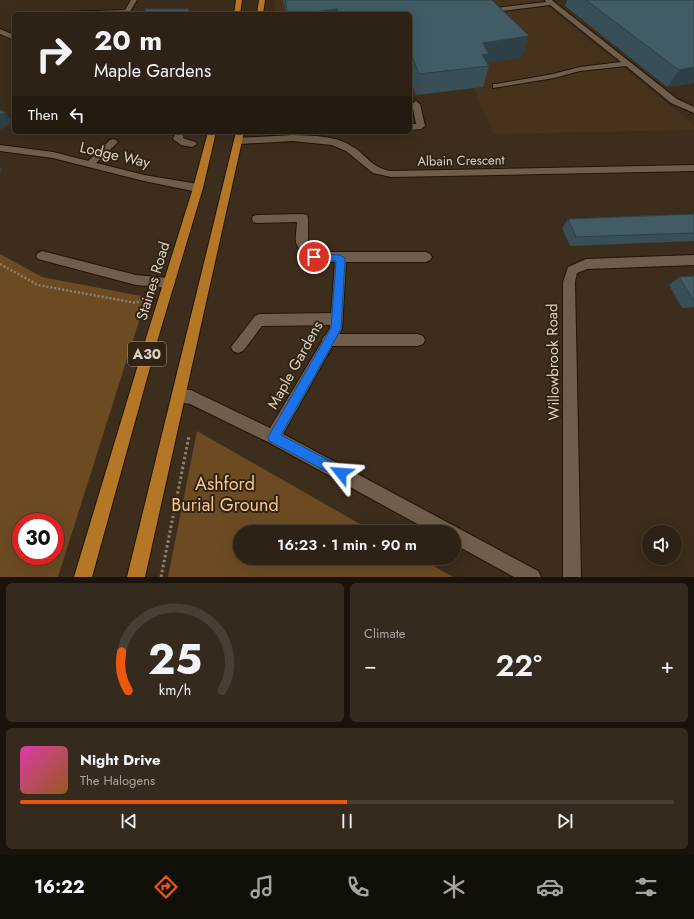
<!DOCTYPE html>
<meta charset="utf-8">
<style>
body{margin:0;font-family:Jost,sans-serif;background:#352a1e;color:#f1f3f6;height:100vh;display:flex;flex-direction:column;font-size:15px;white-space:nowrap}
*{box-sizing:border-box;margin:0}
p{font-size:13px;color:#a7a4a0}
.icon{flex:none;width:22px;height:22px;fill:none;stroke:currentColor;stroke-width:2;stroke-linecap:round;stroke-linejoin:round}
.map{position:relative;height:577px;overflow:hidden}
.details{display:flex;flex-direction:column;gap:6px;padding:6px;background:#19130c;flex:1}
.details>*{flex:none}
.guide{position:absolute;left:12px;top:12px;width:400px;height:122px;border-radius:6px;box-shadow:0 4px 16px #0002,0 0 0 1px #483f34;background:#2d2215;color:#f1f3f6;overflow:hidden}
.tools{position:absolute;left:642px;top:525px;display:grid;gap:8px}
.tools a{display:grid;place-items:center;width:40px;height:40px;border-radius:50%;background:#2d2215;box-shadow:0 4px 16px #0002,0 0 0 1px #483f34;font-size:20px}
.speed{position:absolute;left:12px;top:513px;display:flex;gap:8px;font-size:20px;font-weight:700;text-align:center}
.speed>*{display:grid;place-content:center;width:52px;height:52px;border-radius:50%;background:#2d2215;box-shadow:0 4px 16px #0002,0 0 0 1px #483f34;line-height:1}
.speed .limit{border:6px solid #d22;background:#fff;color:#111}
.pin{position:absolute;display:grid;place-items:center;width:34px;height:34px;color:#fff;margin:-17px;border:2px solid #fff;border-radius:50%;box-shadow:0 1px 4px #0007}
.me{position:absolute;width:44px;margin:-22px;rotate:298deg;stroke-linejoin:round;filter:drop-shadow(0 0 3px #0008)}
.turn{display:flex;align-items:center;gap:14px;height:84px;padding:0 16px;font-size:18px}
.turn .icon{width:52px;height:52px;stroke-width:2.5}
.turn b{display:block;font-size:28px;line-height:34px}
.then{display:flex;align-items:center;height:38px;padding:0 16px;background:#0003;gap:8px;font-size:15px}
.big{font-size:30px;font-weight:600;line-height:1.1}
.details .card{flex:1;display:flex;flex-direction:column;justify-content:center;gap:6px;min-width:0;padding:0 14px;border-radius:6px;background:#352a1e}
.details .dial{align-items:center;gap:0}
.dial svg{height:104px;overflow:visible;fill:none;stroke:#483f34;stroke-width:7;stroke-linecap:round;text-anchor:middle}
.dial text{fill:#f1f3f6;stroke:none}
.song{display:flex;align-items:center;gap:12px}
.cover{width:48px;height:48px;border-radius:6px;background:linear-gradient(135deg,hsl(320 70% 55%),hsl(30 70% 35%))}
.played{height:4px;border-radius:2px;background:linear-gradient(90deg,#ea580c 50%,#483f34 50%)}
.keys{display:flex;justify-content:space-around;direction:ltr}
.heat{display:flex;justify-content:space-between;align-items:center;font-size:22px;direction:ltr}
.details .tiles{flex:1;display:grid;gap:6px;grid-template-columns:1fr 1fr}
.card:last-child{grid-column:span 2}
.trip{position:absolute;left:233px;top:525px;width:228px;height:40px;border-radius:20px;background:#2d2215;box-shadow:0 4px 16px #0002,0 0 0 1px #483f34;font-weight:600;line-height:40px;text-align:center}
.menu{display:flex;height:64px;justify-content:space-around;align-items:center;background:#120e08;color:#a7a4a0}
.menu .icon{width:28px;height:28px}
.menu .selected{color:#ea580c}
.menu b{font-size:18px;color:#f1f3f6}
.map>svg:first-child{display:block}
.built{fill:#47331c}
.green{fill:#6c4b23;fill-rule:evenodd}
.lines{fill:none;stroke-linecap:round;stroke-linejoin:round}
.lane-casing{stroke:#231505;stroke-width:2}
.street-casing{stroke:#231505;stroke-width:2}
.highway-casing{stroke:#231505;stroke-width:2}
.path-far1{stroke:#8c8072;stroke-width:2.5;stroke-dasharray:2 2;stroke-linecap:butt}
.path{stroke:#8c8072;stroke-width:3;stroke-dasharray:2.5 2.5;stroke-linecap:butt}
.lane{fill:#6f5e4b;fill-rule:evenodd}
.street{fill:#6f5e4b;fill-rule:evenodd}
.highway{fill:#b47725;fill-rule:evenodd}
.wall{fill:#384f57}
.shaded-wall{fill:#2e4047}
.building{fill:#415c65;stroke:#2e4047}
.route{fill:#1a73e8;stroke:#114b97}
.labels{text-anchor:middle;stroke-width:4;stroke-linejoin:round;paint-order:stroke}
.far-street-label{font-size:13px;fill:#dad1c6;stroke:#322413}
.shield{fill:#322413;stroke:#a89d90;stroke-width:1}
.shield-label{font-size:14px;font-weight:bold;fill:#dad1c6}
.street-label{font-size:15px;fill:#dad1c6;stroke:#322413}
.near-park-label{font-size:18px;fill:#f8c68e;stroke:#322413}
</style>
<div class="map">
<svg width="694" height="577" viewBox="0 0 694 577">
<rect width="100%" height="100%" fill="#3c2d1c"/>
<path class="built" d="M275,0H540L694,125V130L493,134L474,88L410,96V14H274Z"/>
<path class="green" d="M0,254L42,277L141,296L145,302L58,577H0ZM21,522H55V556H21Z
M197,431L374,532H240V558H420L453,577H168Z"/>
<g class="lines">
<defs>
<path id="lane" d="M545,0H552L554,2L677,99L694,107V113L671,103L626,66L580,71L554,78L493,88V84H496L553,74L580,67L621,62L550,5L487,13L484,11L487,9L546,2Z
M176,132H184L183,138L195,142L197,144L192,147L181,145L173,139Z
M113,139L116,140L118,142L116,144L93,166H87L85,164L87,162L110,140Z
M303,214L307,215L308,218V242L319,257L317,260C309,263 298,250 296,242C295,236 297,228 297,222L257,223L253,222L252,219L253,216L257,215Z
M42,251L136,275L169,278L173,280L175,283L173,286L169,288L136,285L38,259L36,256L38,253Z
M337,313L341,315L343,319L341,323L337,325L262,326L243,351L238,353L233,351L231,347L255,316L259,314Z
M329,334H418L423,336L425,340L423,344L418,346H329L324,344L322,340L324,336Z"/>
<path id="street" d="M131,0H137L129,13L127,14H63L66,12L125,10Z
M0,29L14,35V40L0,34Z
M416,101L420,104L425,126L421,129L410,130V124H416L412,104Z
M293,135C312,136 336,135 353,147C369,157 370,167 391,171L694,165V171L391,177L373,173L346,151L332,145L293,141L238,144L233,141L238,138Z
M0,145L53,152L144,175L198,184L203,188L198,192L144,181L53,158L0,151Z
M313,252H426L430,254L432,257L430,260L426,262H346L342,329L283,434L538,571L541,577H514L454,544V532H432L268,442L190,404L174,401L172,396L174,391L179,389L191,390L270,428L330,328L335,262L309,260L307,257L309,254Z
M694,255V265L587,269L577,273L575,282L581,577H563V282L568,267L586,259Z"/>
<path id="highway" d="M236,0H242L240,14H234Z
M259,0H265L263,14H257Z
M208,132H216L203,188L159,335L92,577H74L147,335L193,188Z
M236,132H244L145,577H127Z"/>
</defs>
<use href="#lane" class="lane-casing"/>
<use href="#street" class="street-casing"/>
<use href="#highway" class="highway-casing"/>
<path class="path-far1" d="M0,264L38,285L136,303L143,299H148"/>
<path class="path" d="M161,577L189,436"/>
<use href="#lane" class="lane"/>
<use href="#street" class="street"/>
<use href="#highway" class="highway"/>
</g>
<path class="wall" d="M283,0H492L522,57L487,62L489,66L483,87L416,95L410,79V14H286Z
M567,0H694V83L667,87L565,6Z
M694,214V241L570,246L562,228L568,219Z
M694,276V307L682,308L669,285L679,277Z"/>
<path class="shaded-wall" d="M189,9L190,14H187Z
M337,9V14H297Z
M529,36L522,57L486,63L479,67L483,43Z
M694,67V83L667,87L679,70Z
M5,112L12,122L0,130V115Z
M0,167L2,170L0,172Z"/>
<path class="building" d="M285,0H492L529,36L483,43L489,54L482,55L489,66L419,74L411,53L410,54V14H340L337,9L297,14H288Z
M586,0H694V67L679,70Z
M146,9H189L187,14H143Z
M0,110L5,112L0,115Z
M694,214V233L576,237L568,219Z
M694,276V300H693L679,277Z"/>
<path class="route" d="M314,254L340,255L345,258L341,329L281,435L345,469L347,473L345,478L341,479L269,441L268,437L331,328L336,261L310,260L309,257L310,255Z"/>
<g class="labels">
<g class="far-street-label">
<text transform="translate(461 160) rotate(-1)" y="5">Albain Crescent</text>
</g>
<rect class="shield" x="128" y="342" width="38" height="24" rx="3"/>
<g class="shield-label">
<text x="147" y="359">A30</text>
</g>
<g class="street-label">
<text transform="translate(115 155) rotate(13)" y="5">Lodge Way</text>
<text transform="translate(153 281) rotate(-73)" y="5">Staines Road</text>
<text transform="translate(553 362) rotate(-91)" y="5">Willowbrook Road</text>
<text transform="translate(295 365) rotate(-61)" y="5">Maple Gardens</text>
</g>
<g class="near-park-label">
<text x="225" y="490">Ashford<tspan x="225" dy="21">Burial Ground</tspan></text>
</g>
</g>
</svg>
<div class="tools">
<a><svg class="icon" aria-label="sound" viewBox="0 0 24 24"><path d="M4 9h4l5-4v14l-5-4H4zM17 9q2 3 0 6"/></svg></a>
</div>
<div class="speed"><div class="limit">30</div></div>
<div class="pin" style="left:314px;top:257px;background:#d93025"><svg class="icon" aria-label="arrive" viewBox="0 0 24 24"><path d="M6 21V4h12l-3 4 3 4H6"/></svg></div>
<svg class="me" style="left:341px;top:473px" viewBox="-20 -20 40 40"><path d="M0-17L14 15 0 8-14 15z" fill="#1a73e8" stroke="#fff" stroke-width="4"/></svg>
<div class="trip">16:23 · 1 min · 90 m</div>
<div class="guide">
<div class="turn"><svg class="icon" aria-label="right" viewBox="0 0 24 24"><path d="M7 20v-9h11M14 6l5 5-5 5"/></svg><div><b>20 m</b>Maple Gardens</div></div>
<div class="then">Then<svg class="icon" aria-label="left" viewBox="0 0 24 24"><path d="M17 20v-9H6M10 6l-5 5 5 5"/></svg></div>
</div>
</div>
<section class="details">
<div class="tiles">
<div class="card dial"><svg viewBox="0 0 100 80">
<path d="M14 69A42 42 0 1 1 86 69"/>
<path d="M14 69A42 42 0 0 1 9 39" stroke="#ea580c"/>
<text x="50" y="56" font-size="32" font-weight="700">25</text>
<text x="50" y="72" font-size="11">km/h</text>
</svg></div>
<div class="card"><p>Climate</p>
<div class="heat"><a>−</a><b class="big">22°</b><a>+</a></div>
</div>
<div class="card">
<div class="song"><i class="cover"></i><div><b>Night Drive</b><p>The Halogens</p></div></div>
<div class="played"></div>
<div class="keys"><svg class="icon" aria-label="previous" viewBox="0 0 24 24"><path d="M18 5L8 12l10 7zM5 5v14"/></svg><svg class="icon" aria-label="pause" viewBox="0 0 24 24"><path d="M8 5v14M16 5v14"/></svg><svg class="icon" aria-label="next" viewBox="0 0 24 24"><path d="M6 5l10 7-10 7zM19 5v14"/></svg></div>
</div>
</div>
</section>
<nav class="menu">
<b>16:22</b>
<svg class="icon selected" aria-label="directions" viewBox="0 0 24 24"><path d="M12 3l9 9-9 9-9-9zM9 14v-3h6M13 9l2 2-2 2"/></svg>
<svg class="icon" aria-label="music" viewBox="0 0 24 24"><path d="M9 18V5l10-2v13"/><circle cx="6" cy="18" r="3"/><circle cx="16" cy="16" r="3"/></svg>
<svg class="icon" aria-label="phone" viewBox="0 0 24 24"><path d="M5 4h4l2 5-3 2q2 4 5 5l2-3 5 2v4C11 20 4 13 5 4z"/></svg>
<svg class="icon" aria-label="climate" viewBox="0 0 24 24"><path d="M12 3v18M4 7l16 10M4 17L20 7"/></svg>
<svg class="icon" aria-label="car" viewBox="0 0 24 24"><path d="M5 17H2v-5l4-1 3-4h7l3 4 3 1v5h-3M9 17h6M6 11h13"/><circle cx="7" cy="17" r="2"/><circle cx="17" cy="17" r="2"/></svg>
<svg class="icon" aria-label="filters" viewBox="0 0 24 24"><path d="M4 7h16M4 17h16"/><circle cx="9" cy="7" r="2"/><circle cx="15" cy="17" r="2"/></svg>
</nav>
